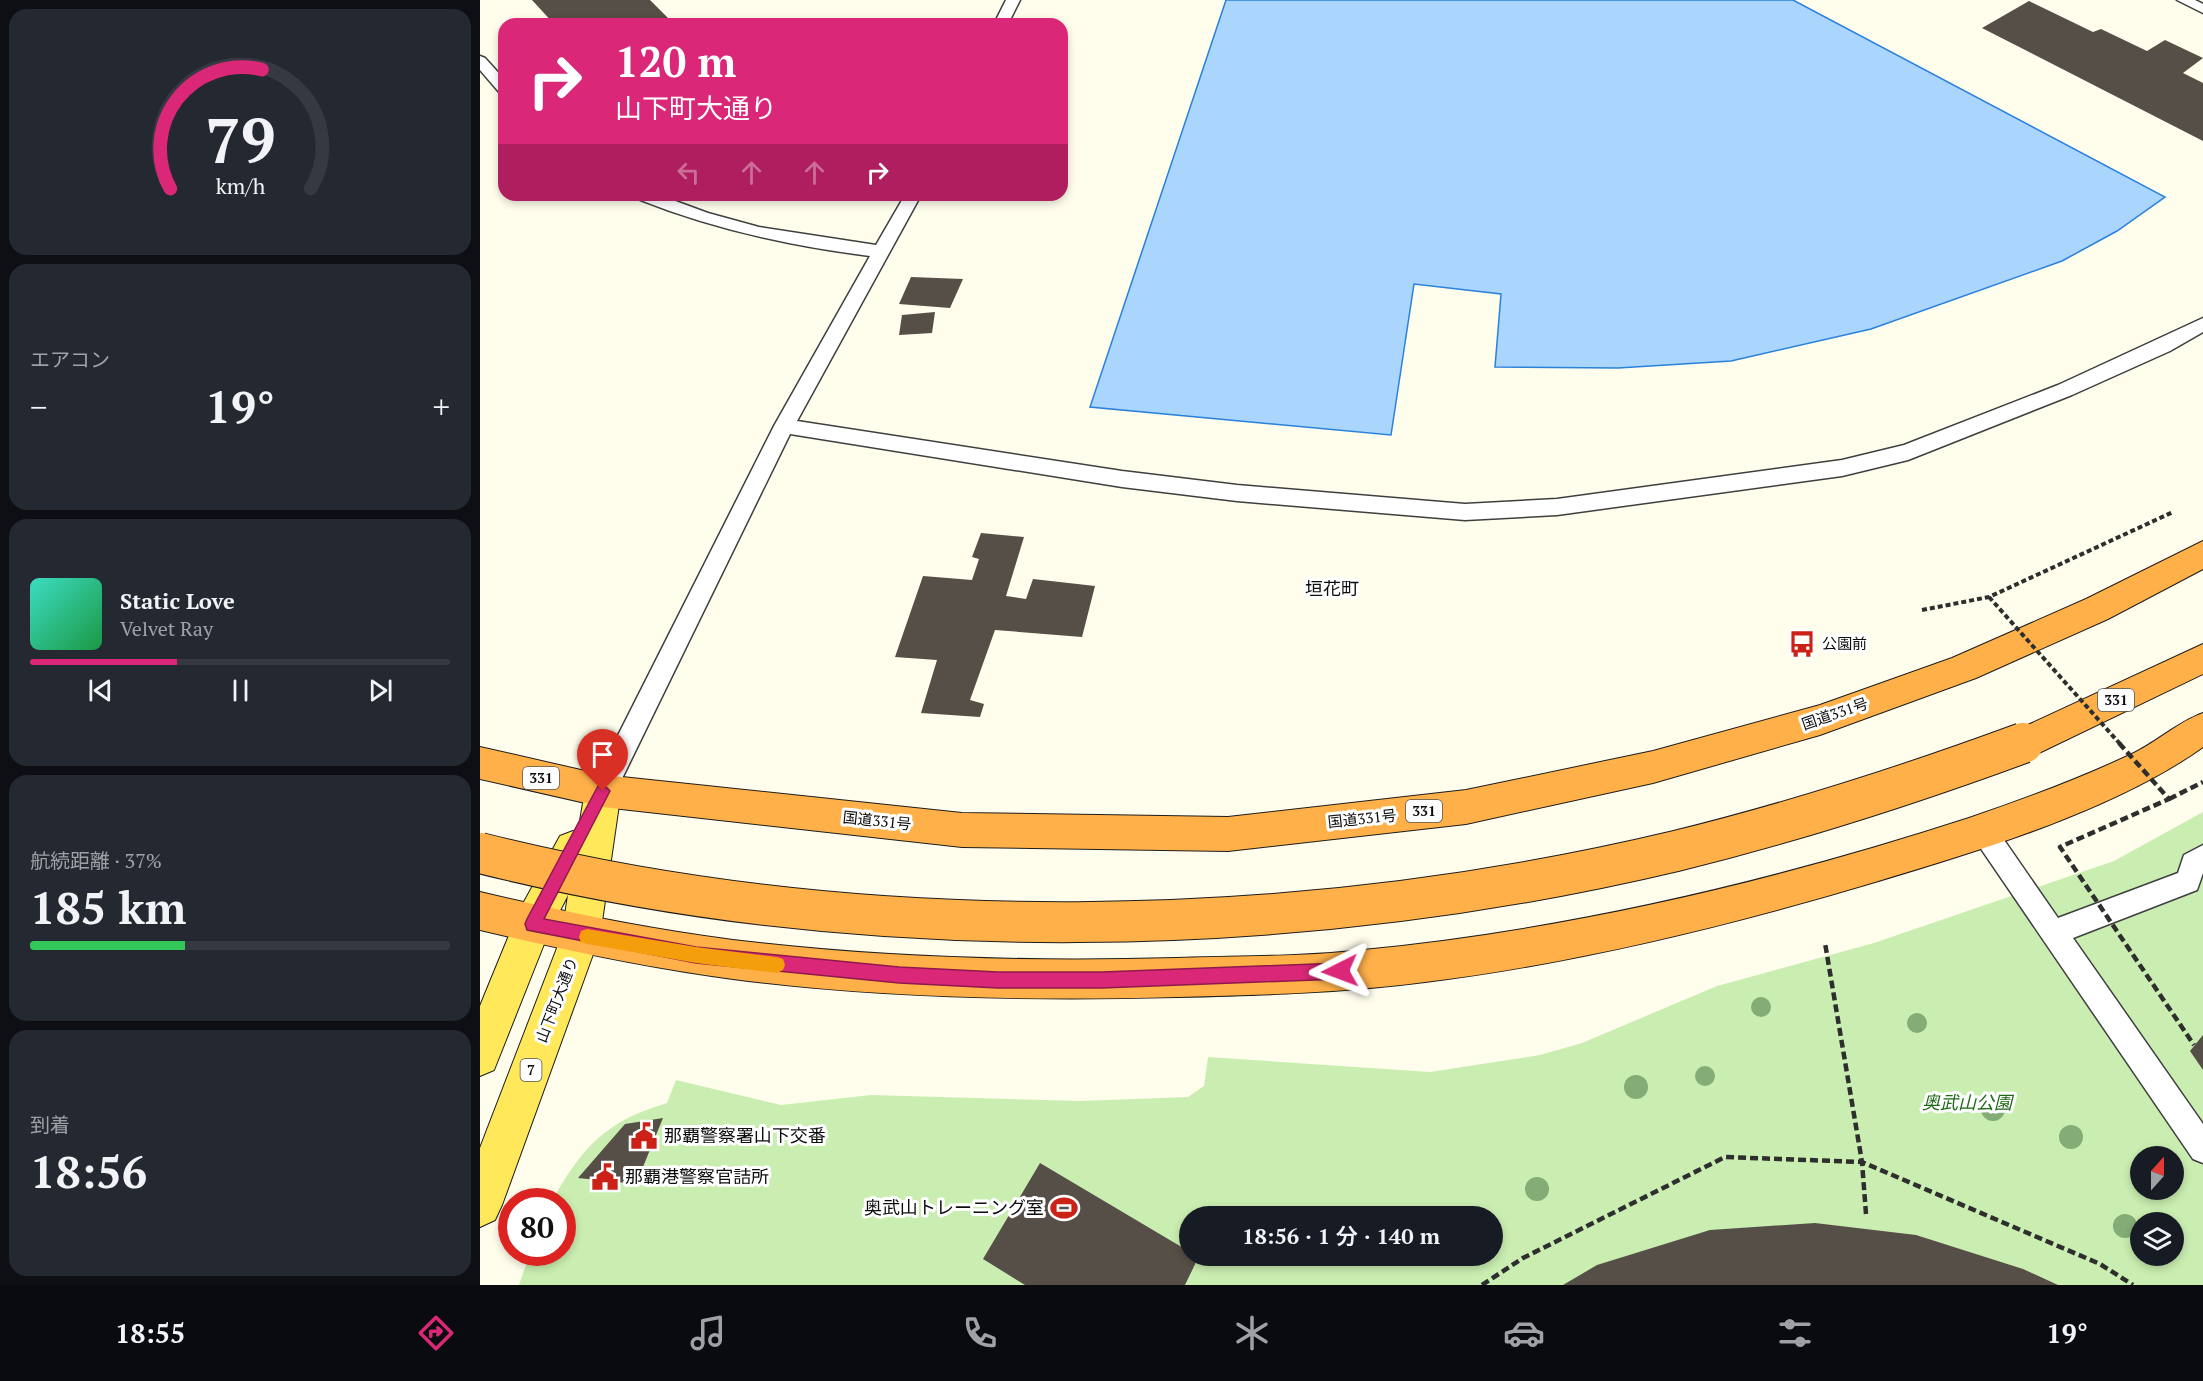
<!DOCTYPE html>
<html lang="ja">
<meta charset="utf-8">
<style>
body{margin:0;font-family:"PT Serif","Noto Sans JP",serif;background:#242831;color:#f1f3f6;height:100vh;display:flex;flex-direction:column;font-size:22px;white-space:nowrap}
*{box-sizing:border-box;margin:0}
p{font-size:20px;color:#9ea1a6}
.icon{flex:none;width:33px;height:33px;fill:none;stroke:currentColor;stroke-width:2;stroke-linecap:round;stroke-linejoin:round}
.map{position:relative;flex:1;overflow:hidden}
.side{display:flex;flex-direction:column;gap:9px;padding:9px;background:#0d0f14;width:480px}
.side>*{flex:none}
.hud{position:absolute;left:18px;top:18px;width:570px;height:183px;border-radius:18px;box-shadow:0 3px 9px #0003;background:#db2777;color:#fff;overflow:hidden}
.needle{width:39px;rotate:21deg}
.controls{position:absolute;left:1650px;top:1146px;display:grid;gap:12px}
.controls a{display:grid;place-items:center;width:54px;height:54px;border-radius:50%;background:#171b24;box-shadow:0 3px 9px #0003;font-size:30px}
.speed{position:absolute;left:18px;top:1188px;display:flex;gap:12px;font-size:30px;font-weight:700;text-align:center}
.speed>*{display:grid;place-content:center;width:78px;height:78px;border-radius:50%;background:#171b24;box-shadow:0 3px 9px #0003;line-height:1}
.speed .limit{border:9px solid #d22;background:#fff;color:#111}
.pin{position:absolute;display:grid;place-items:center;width:51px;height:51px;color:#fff;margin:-62px -26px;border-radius:50% 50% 50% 0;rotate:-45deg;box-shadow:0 0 6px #0007}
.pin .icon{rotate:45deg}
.me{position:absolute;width:66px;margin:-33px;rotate:267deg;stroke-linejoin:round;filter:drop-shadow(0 0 4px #0008)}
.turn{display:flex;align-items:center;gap:21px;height:126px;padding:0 18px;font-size:27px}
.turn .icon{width:78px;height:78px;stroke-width:2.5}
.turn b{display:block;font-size:42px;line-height:51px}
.lanes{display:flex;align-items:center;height:57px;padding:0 18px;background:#0003;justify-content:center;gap:30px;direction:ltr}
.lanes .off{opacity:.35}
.big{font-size:45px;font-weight:600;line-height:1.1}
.side .tile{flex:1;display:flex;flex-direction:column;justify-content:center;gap:9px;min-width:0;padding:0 21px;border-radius:18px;background:#242831}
.side .dial{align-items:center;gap:0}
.dial svg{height:156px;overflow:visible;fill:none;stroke:#363941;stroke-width:7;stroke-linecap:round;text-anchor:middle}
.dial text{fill:#f1f3f6;stroke:none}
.song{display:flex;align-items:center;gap:18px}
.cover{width:72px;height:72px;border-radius:9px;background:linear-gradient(135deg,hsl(170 70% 55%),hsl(140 70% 35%))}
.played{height:6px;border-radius:3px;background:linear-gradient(90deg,#db2777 35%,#363941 35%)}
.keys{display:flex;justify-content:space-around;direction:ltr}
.heat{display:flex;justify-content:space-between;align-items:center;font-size:33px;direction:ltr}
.charge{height:9px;border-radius:4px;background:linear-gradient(90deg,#34c759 37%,#363941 0)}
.trip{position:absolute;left:699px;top:1206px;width:324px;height:60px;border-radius:30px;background:#171b24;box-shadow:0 3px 9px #0003;font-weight:600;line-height:60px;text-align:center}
.dock{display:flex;height:96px;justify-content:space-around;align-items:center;background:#090b0e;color:#9ea1a6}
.dock .icon{width:42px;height:42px}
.dock .selected{color:#db2777}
.dock b{font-size:27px;color:#f1f3f6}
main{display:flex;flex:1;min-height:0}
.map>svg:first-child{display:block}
.green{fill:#caeeb1;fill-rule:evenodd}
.water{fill:#aad5fd;stroke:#2981dc;stroke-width:1.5}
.building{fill:#564f47}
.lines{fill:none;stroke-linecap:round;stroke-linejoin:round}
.lane-casing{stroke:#3f3f3f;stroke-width:3}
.primary-casing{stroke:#1d1d1d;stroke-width:2}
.highway-casing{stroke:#1d1d1d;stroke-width:2}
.path-far1{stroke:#2e2e2e;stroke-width:4;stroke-dasharray:5 3;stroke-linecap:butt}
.path{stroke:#2e2e2e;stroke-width:4.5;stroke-dasharray:8 4;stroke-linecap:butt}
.lane{fill:#fff;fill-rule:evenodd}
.primary{fill:#ffe95b;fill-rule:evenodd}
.highway{fill:#ffb049;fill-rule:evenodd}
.highway-bridge-far1-casing{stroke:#1d1d1d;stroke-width:33;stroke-linecap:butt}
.highway-bridge-casing{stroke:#1d1d1d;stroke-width:42;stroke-linecap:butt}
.path-bridge-far1{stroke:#2e2e2e;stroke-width:4;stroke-dasharray:5 3;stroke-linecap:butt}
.path-bridge{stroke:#2e2e2e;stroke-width:4.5;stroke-dasharray:8 4;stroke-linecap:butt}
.highway-bridge-far1{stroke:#ffb049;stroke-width:31}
.highway-bridge{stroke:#ffb049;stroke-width:40}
.tree{fill:#83ac76}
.route{fill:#db2777;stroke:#8e194d;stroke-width:1.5}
.slow{fill:#f59e0b}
.labels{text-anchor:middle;stroke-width:6;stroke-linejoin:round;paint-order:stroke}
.shield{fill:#fff;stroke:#555;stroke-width:1.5}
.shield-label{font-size:14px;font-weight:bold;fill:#0c0c0c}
.poi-label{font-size:15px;fill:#0c0c0c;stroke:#fff;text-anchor:start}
.street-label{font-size:15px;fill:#0c0c0c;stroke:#fff}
.quarter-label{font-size:18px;fill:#0c0c0c;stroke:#fff}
.near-park-label{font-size:18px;font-style:italic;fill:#1e6a16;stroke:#fff}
.near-poi-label{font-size:18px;fill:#0c0c0c;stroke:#fff;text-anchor:start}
</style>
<main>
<section class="side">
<div class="tile dial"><svg viewBox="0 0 100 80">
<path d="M14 69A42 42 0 1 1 86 69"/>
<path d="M14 69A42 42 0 0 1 61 8" stroke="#db2777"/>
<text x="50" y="56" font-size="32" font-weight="700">79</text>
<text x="50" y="72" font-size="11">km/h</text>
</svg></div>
<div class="tile"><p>エアコン</p>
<div class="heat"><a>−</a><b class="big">19°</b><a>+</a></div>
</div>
<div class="tile">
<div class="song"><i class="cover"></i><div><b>Static Love</b><p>Velvet Ray</p></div></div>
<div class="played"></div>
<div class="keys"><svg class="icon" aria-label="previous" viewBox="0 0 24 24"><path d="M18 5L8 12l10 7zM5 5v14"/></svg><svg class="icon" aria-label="pause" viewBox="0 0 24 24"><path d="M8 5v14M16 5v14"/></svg><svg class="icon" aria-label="next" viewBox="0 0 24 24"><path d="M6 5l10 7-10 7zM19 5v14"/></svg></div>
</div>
<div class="tile"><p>航続距離 · 37%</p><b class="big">185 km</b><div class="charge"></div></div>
<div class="tile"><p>到着</p><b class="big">18:56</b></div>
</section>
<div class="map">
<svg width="1723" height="1285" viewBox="0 0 1723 1285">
<rect width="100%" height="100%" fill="#fffdeb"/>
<path class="green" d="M1723,812V1285H39L50,1253L82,1252V1202L72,1201C102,1147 126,1121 187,1103L196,1080L301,1105L391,1095L600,1101L708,1097L724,1086L728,1057L950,1072L1060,1055L1102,1043L1237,986L1394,943L1634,861ZM1660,1156H1694V1190H1660ZM710,1216H1012V1256H710ZM1660,1222H1694V1256H1660Z"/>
<path class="water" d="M746,0H1313L1685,197L1637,231L1582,261L1391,329L1251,361L1138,368L1015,367L1021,294L934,284L911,435L610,407Z"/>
<path class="building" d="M52,0H170L194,24H74Z
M1549,1L1613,32L1621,29L1667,51L1685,40L1723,58L1703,73L1723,83V141L1502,28Z
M431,277L483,279L470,308L419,304Z
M455,312L452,333L419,335L422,315Z
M501,533L544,537L526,596L546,599L553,579L615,586L602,637L515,630L490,700L504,704L500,717L441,713L457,660L415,657L443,576L492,580L499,559L492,557Z
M1723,1035V1070L1710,1051Z
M183,1118L156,1184L98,1178L145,1124Z
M560,1163L710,1252V1256L718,1258L705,1285H545L503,1259Z
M1335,1223L1436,1235L1543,1269L1578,1285H1083L1117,1265L1230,1230Z"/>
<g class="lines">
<defs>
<path id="lane" d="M526,0H540L528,24H514Z
M1697,0H1715L1723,4V13Z
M0,56L5,58L24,79V94L19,92L0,70Z
M156,195H179L228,213L279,227L396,245L425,195H441L317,421L642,471L757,485L985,504L1077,499L1362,460L1424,445L1578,385L1723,318V332L1690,351L1592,395L1428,460L1362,476L1077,515L985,520L757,501L642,487L310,434L132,799L123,802L114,799L111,791L114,783L294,426L390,256C310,246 233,229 158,199Z
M1504,820L1513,824L1578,918L1698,873L1704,855L1723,845V873L1717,890L1593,938L1723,1124V1163L1713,1159L1495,840L1492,832L1495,824Z"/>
<path id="primary" d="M123,775L136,779L141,791L120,935L22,1205L15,1220L0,1227V1148L82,935L88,895L68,934L14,1070L0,1076V1006L39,911L80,836L93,831L98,833L105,791L110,779Z"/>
<path id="highway" d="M1723,541V569L1628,619L1496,678L1340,735L1173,783L986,824L748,851L482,847L123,807L0,779V747L123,775L482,813L748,817L986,790L1173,751L1340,705L1472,658L1606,599Z
M1723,644V674L1561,752L1549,757L1537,752L1532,741L1537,730Z
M1723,713V747C1635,810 1499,851 1395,882C1248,926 1098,963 945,982C862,993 780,995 697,997C548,1001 400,998 253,979C168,968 84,950 0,930V892C84,912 168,929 253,940C400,958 548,962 696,958C759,956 821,957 883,950C1089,930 1292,882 1489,818C1545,799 1601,778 1654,753C1678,741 1698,722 1723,713Z"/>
</defs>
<use href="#lane" class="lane-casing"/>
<use href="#primary" class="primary-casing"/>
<use href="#highway" class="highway-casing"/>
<path class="path-far1" d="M1442,610L1509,597L1693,512"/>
<path class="path" d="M1689,799L1723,782
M1386,1214L1382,1162L1620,1264L1653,1285
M1002,1285L1043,1258L1245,1157L1382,1162L1345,943"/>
<use href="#lane" class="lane"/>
<use href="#primary" class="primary"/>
<use href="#highway" class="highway"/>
<defs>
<path id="highway-bridge-far1" d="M1538,745L1549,741"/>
<path id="highway-bridge" d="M0,853C383,949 813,942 1196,851C1314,822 1429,785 1543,743"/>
</defs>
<use href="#highway-bridge-far1" class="highway-bridge-far1-casing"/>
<use href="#highway-bridge" class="highway-bridge-casing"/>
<path class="path-bridge-far1" d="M1509,597L1641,745"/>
<path class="path-bridge" d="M1639,743L1689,799L1580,847L1714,1045"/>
<use href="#highway-bridge-far1" class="highway-bridge-far1"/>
<use href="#highway-bridge" class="highway-bridge"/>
</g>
<g class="tree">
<circle cx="1281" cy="1007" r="10"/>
<circle cx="1437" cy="1023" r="10"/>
<circle cx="1225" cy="1076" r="10"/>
<circle cx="1156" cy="1087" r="12"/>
<circle cx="1513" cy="1109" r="12"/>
<circle cx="1591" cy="1137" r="12"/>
<circle cx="1057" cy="1189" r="12"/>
<circle cx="1645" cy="1226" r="12"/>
</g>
<path class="route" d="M123,784L130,791L64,919L216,947L419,967L518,972H622L860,963L866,966L868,971L866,977L860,979L622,988H518L419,983L216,963L47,930L45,924L47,919L118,786Z"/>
<path class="slow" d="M107,929L216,947L297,957L303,959L305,965L303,970L297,973L216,963L107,944L101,942L99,937L101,931Z"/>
<defs>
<symbol id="bus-bare" viewBox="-9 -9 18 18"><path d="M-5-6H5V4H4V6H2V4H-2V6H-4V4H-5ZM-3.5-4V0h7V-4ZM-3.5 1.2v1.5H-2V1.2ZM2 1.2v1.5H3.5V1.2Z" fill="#cb2116" stroke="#fff" stroke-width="2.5" paint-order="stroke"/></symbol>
<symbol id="civic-bare" viewBox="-9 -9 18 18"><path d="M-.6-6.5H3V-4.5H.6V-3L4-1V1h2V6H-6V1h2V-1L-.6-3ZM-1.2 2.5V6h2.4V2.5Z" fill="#cb2116" stroke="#fff" stroke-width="2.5" paint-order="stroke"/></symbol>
<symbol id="stadium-bare" viewBox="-9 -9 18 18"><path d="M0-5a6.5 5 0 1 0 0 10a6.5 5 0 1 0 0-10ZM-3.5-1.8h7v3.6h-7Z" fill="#cb2116" stroke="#fff" stroke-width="2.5" paint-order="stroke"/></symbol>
</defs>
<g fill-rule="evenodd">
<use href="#bus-bare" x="1303" y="625" width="38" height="38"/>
<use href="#civic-bare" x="145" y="1117" width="38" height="38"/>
<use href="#civic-bare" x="106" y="1158" width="38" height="38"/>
<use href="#stadium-bare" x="565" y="1189" width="38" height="38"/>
</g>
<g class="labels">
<g class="shield">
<rect x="1618" y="689" width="36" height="22" rx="4.5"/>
<rect x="43" y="767" width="36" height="22" rx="4.5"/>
<rect x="926" y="800" width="36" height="22" rx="4.5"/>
<rect x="40.5" y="1059" width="21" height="22" rx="4.5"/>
</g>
<g class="shield-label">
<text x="1636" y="705">331</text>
<text x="61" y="783">331</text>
<text x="944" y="816">331</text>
<text x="51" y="1075">7</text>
</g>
<g class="poi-label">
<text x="1342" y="649">公園前</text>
</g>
<g class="street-label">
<text transform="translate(1355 714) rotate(-19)" y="5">国道331号</text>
<text transform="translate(882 819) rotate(-6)" y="5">国道331号</text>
<text transform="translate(397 821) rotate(6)" y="5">国道331号</text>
<text transform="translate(77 1000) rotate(-69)" y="5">山下町大通り</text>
</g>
<g class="quarter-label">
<text x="852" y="595">垣花町</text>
</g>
<g class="near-park-label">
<text x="1487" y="1109">奥武山公園</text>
</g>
<g class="near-poi-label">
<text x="184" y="1142">那覇警察署山下交番</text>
<text x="145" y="1183">那覇港警察官詰所</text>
<text x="564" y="1214" text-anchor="end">奥武山トレーニング室</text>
</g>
</g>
</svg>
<div class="controls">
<a><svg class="needle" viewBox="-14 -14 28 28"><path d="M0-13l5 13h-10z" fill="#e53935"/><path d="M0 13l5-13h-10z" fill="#9ea1a6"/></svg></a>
<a><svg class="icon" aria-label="layers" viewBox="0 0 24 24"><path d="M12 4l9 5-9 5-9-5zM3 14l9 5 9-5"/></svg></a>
</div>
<div class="speed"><div class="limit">80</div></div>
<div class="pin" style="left:123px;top:791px;background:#d93025"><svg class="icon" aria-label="arrive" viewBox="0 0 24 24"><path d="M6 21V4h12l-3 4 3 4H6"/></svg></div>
<svg class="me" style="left:860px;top:971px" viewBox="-20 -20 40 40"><path d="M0-17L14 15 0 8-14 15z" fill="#db2777" stroke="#fff" stroke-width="4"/></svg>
<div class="trip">18:56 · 1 分 · 140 m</div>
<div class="hud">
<div class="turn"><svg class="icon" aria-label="right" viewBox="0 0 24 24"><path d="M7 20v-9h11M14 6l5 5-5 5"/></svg><div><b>120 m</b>山下町大通り</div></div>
<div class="lanes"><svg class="icon off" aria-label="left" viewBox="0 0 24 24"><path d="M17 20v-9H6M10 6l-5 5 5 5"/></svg><svg class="icon off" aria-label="ahead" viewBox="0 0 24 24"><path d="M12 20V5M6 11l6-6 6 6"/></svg><svg class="icon off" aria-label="ahead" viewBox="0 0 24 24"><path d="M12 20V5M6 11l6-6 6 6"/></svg><svg class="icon" aria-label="right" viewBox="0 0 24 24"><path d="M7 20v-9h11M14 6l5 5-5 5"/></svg></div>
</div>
</div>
</main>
<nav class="dock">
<b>18:55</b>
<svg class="icon selected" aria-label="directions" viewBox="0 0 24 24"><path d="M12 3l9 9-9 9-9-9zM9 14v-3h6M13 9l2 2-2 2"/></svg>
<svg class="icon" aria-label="music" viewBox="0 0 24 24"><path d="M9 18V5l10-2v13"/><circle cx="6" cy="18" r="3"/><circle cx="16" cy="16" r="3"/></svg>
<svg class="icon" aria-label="phone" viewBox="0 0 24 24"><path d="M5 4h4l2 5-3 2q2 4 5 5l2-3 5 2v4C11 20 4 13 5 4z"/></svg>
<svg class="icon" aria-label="climate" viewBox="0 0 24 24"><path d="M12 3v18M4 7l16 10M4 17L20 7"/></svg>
<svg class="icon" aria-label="car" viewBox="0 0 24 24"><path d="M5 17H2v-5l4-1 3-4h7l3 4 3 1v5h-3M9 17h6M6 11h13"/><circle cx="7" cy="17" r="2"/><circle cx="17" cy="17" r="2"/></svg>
<svg class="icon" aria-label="filters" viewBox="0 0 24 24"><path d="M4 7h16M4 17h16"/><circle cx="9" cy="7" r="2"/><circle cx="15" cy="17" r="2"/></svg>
<b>19°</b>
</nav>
